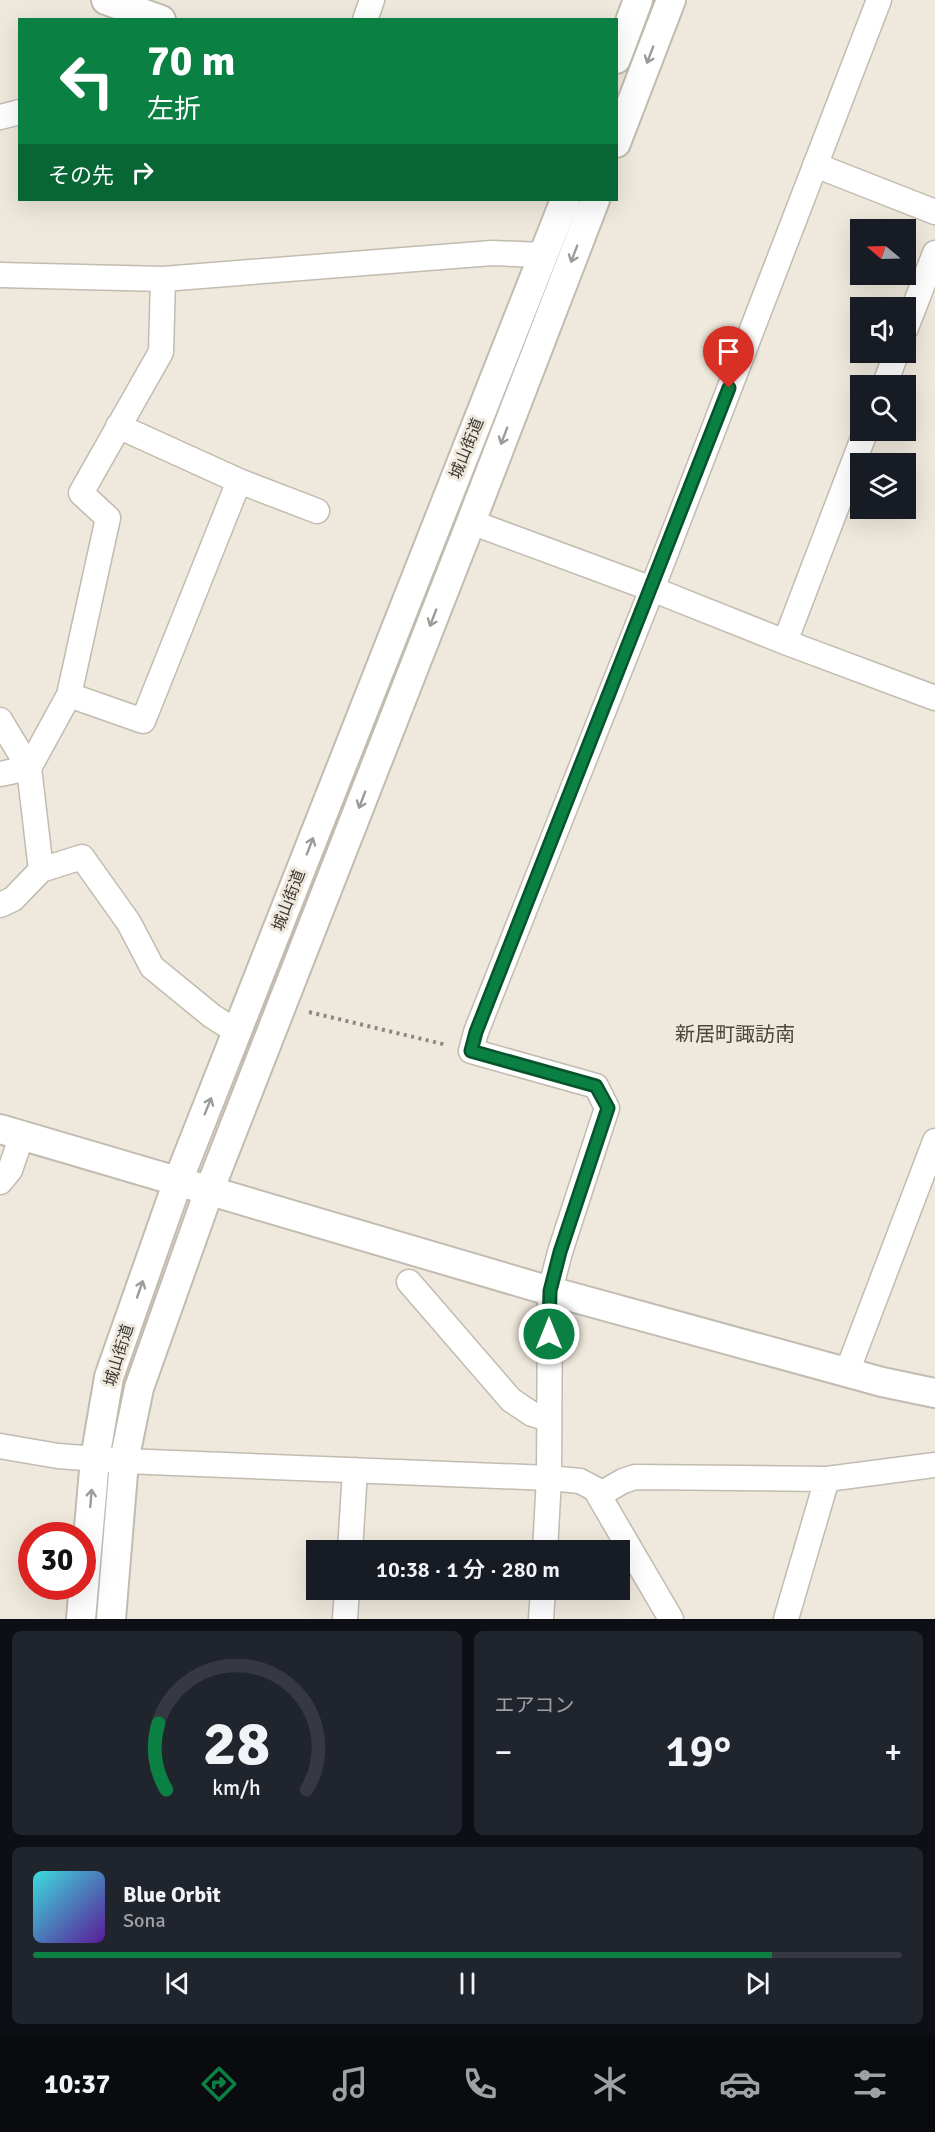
<!DOCTYPE html>
<html lang="ja">
<meta charset="utf-8">
<style>
body{margin:0;font-family:Signika,"Noto Sans JP",sans-serif;background:#20242c;color:#f1f3f6;height:100vh;display:flex;flex-direction:column;font-size:22px;white-space:nowrap}
*{box-sizing:border-box;margin:0}
p{font-size:20px;color:#9ea1a6}
.icon{flex:none;width:33px;height:33px;fill:none;stroke:currentColor;stroke-width:2;stroke-linecap:round;stroke-linejoin:round}
.map{position:relative;height:1619px;overflow:hidden}
.panel{display:flex;flex-direction:column;gap:12px;padding:12px;background:#0d0f14;flex:1}
.panel>*{flex:none}
.banner{position:absolute;left:18px;top:18px;width:600px;height:183px;border-radius:0px;box-shadow:0 6px 24px #0002;background:#0b8043;color:#fff;overflow:hidden}
.needle{width:39px;rotate:289deg}
.fabs{position:absolute;left:850px;top:219px;display:grid;gap:12px}
.fabs a{display:grid;place-items:center;width:66px;height:66px;border-radius:0px;background:#171b24;box-shadow:0 6px 24px #0002;font-size:30px}
.speed{position:absolute;left:18px;top:1522px;display:flex;gap:12px;font-size:30px;font-weight:700;text-align:center}
.speed>*{display:grid;place-content:center;width:78px;height:78px;border-radius:50%;background:#171b24;box-shadow:0 6px 24px #0002;line-height:1}
.speed .limit{border:9px solid #d22;background:#fff;color:#111}
.pin{position:absolute;display:grid;place-items:center;width:51px;height:51px;color:#fff;margin:-62px -26px;border-radius:50% 50% 50% 0;rotate:-45deg;box-shadow:0 0 6px #0007}
.pin .icon{rotate:45deg}
.me{position:absolute;width:66px;margin:-33px;rotate:0deg;stroke-linejoin:round;filter:drop-shadow(0 0 4px #0008)}
.turn{display:flex;align-items:center;gap:21px;height:126px;padding:0 30px;font-size:27px}
.turn .icon{width:78px;height:78px;stroke-width:2.5}
.turn b{display:block;font-size:42px;line-height:51px}
.then{display:flex;align-items:center;height:57px;padding:0 30px;background:#0003;gap:12px;font-size:22px}
.big{font-size:45px;font-weight:600;line-height:1.1}
.panel .tile{flex:1;display:flex;flex-direction:column;justify-content:center;gap:9px;min-width:0;padding:0 21px;border-radius:9px;background:#20242c}
.panel .dial{align-items:center;gap:0}
.dial svg{height:156px;overflow:visible;fill:none;stroke:#363941;stroke-width:7;stroke-linecap:round;text-anchor:middle}
.dial text{fill:#f1f3f6;stroke:none}
.song{display:flex;align-items:center;gap:18px}
.cover{width:72px;height:72px;border-radius:9px;background:linear-gradient(135deg,hsl(180 70% 55%),hsl(270 70% 35%))}
.played{height:6px;border-radius:3px;background:linear-gradient(90deg,#0b8043 85%,#363941 85%)}
.keys{display:flex;justify-content:space-around;direction:ltr}
.heat{display:flex;justify-content:space-between;align-items:center;font-size:33px;direction:ltr}
.panel .tiles{flex:1;display:grid;gap:12px;grid-template-columns:1fr 1fr}
.tile:last-child{grid-column:span 2}
.trip{position:absolute;left:306px;top:1540px;width:324px;height:60px;border-radius:0px;background:#171b24;box-shadow:0 6px 24px #0002;font-weight:600;line-height:60px;text-align:center}
.menu{display:flex;height:96px;justify-content:space-around;align-items:center;background:#090b0e;color:#9ea1a6}
.menu .icon{width:42px;height:42px}
.menu .selected{color:#0b8043}
.menu b{font-size:27px;color:#f1f3f6}
.map>svg:first-child{display:block}
.lines{fill:none;stroke-linecap:round;stroke-linejoin:round}
.minor-casing{stroke:#c2bbb0;stroke-width:27}
.tertiary-casing{stroke:#c2bbb0;stroke-width:32}
.path{stroke:#8c8780;stroke-width:4;stroke-dasharray:3 4.5;stroke-linecap:butt}
.minor{stroke:#fff;stroke-width:24}
.tertiary{stroke:#fff;stroke-width:28}
.oneway{stroke:#9c9b99}
.route-casing{stroke:#07532c;stroke-width:15}
.route{stroke:#0b8043;stroke-width:10}
.labels{text-anchor:middle;stroke-width:6;stroke-linejoin:round;paint-order:stroke}
.street-label{font-size:16px;fill:#3a3733;stroke:#efe8dc}
.quarter-label{font-size:20px;fill:#4b453c;stroke:#efe8dc}
</style>
<div class="map">
<svg width="935" height="1619" viewBox="0 0 935 1619">
<rect width="100%" height="100%" fill="#efe8dc"/>
<g class="lines">
<defs>
<path id="minor" d="M365,20L372,0
M0,117L20,112
M815,165L935,212
M0,275L163,279L492,253L543,255
M906,328L935,253
M884,386L897,352
M118,426L239,481L317,511
M471,522L652,589L785,642L935,698
M785,642L866,430
M69,695L143,721L239,481
M0,720L29,768L41,870L82,857L129,923L152,967L212,1016L237,1032
M0,774L29,768L69,695L108,518L81,493L161,352L163,279
M0,905L13,899L41,870
M0,1182L10,1170L22,1135
M409,1282L511,1400L532,1414L549,1419
M847,1372L935,1141
M0,1446L58,1456L124,1461L549,1478L545,1551
M599,1495L623,1481L635,1477L827,1479L935,1465
M350,1551L355,1470
M345,1619L347,1590
M541,1619L543,1590
M671,1619L595,1489L580,1481L549,1478L550,1291L560,1252L607,1108L596,1086L471,1051L476,1032L652,589L879,0
M786,1619L827,1479"/>
<path id="tertiary" d="M106,0L161,20
M616,59L638,0
M616,143L671,0
M0,1129L550,1291L882,1382L935,1393
M81,1619L95,1459L109,1377L178,1181L565,200
M111,1619L124,1461L139,1388L209,1191L471,522L595,200"/>
</defs>
<use href="#minor" class="minor-casing"/>
<use href="#tertiary" class="tertiary-casing"/>
<path class="path" d="M309,1012L447,1045"/>
<use href="#minor" class="minor"/>
<use href="#tertiary" class="tertiary"/>
</g>
<defs><path id="oneway-shaft" d="M-6 0H5M1.5-3L5.5 0L1.5 3" fill="none" stroke-width="1.6" stroke-linecap="round" stroke-linejoin="round" transform="scale(1.5)"/></defs>
<g class="oneway">
<use href="#oneway-shaft" transform="translate(650 55) rotate(111)"/>
<use href="#oneway-shaft" transform="translate(574 254) rotate(111)"/>
<use href="#oneway-shaft" transform="translate(504 436) rotate(111)"/>
<use href="#oneway-shaft" transform="translate(433 618) rotate(111)"/>
<use href="#oneway-shaft" transform="translate(362 800) rotate(111)"/>
<use href="#oneway-shaft" transform="translate(310 846) rotate(-69)"/>
<use href="#oneway-shaft" transform="translate(208 1106) rotate(-68)"/>
<use href="#oneway-shaft" transform="translate(140 1289) rotate(-71)"/>
<use href="#oneway-shaft" transform="translate(91 1498) rotate(-85)"/>
</g>
<g class="lines">
<defs>
<path id="route" d="M549,1334L550,1291L560,1252L608,1108L596,1086L471,1051L476,1032L729,388"/>
</defs>
<use href="#route" class="route-casing"/>
<use href="#route" class="route"/>
</g>
<g class="labels">
<g class="street-label">
<text transform="translate(466 448) rotate(-68)" y="6">城山街道</text>
<text transform="translate(288 900) rotate(-69)" y="6">城山街道</text>
<text transform="translate(118 1355) rotate(-73)" y="6">城山街道</text>
</g>
<g class="quarter-label">
<text x="735" y="1041">新居町諏訪南</text>
</g>
</g>
</svg>
<div class="fabs">
<a><svg class="needle" viewBox="-14 -14 28 28"><path d="M0-13l5 13h-10z" fill="#e53935"/><path d="M0 13l5-13h-10z" fill="#9ea1a6"/></svg></a>
<a><svg class="icon" aria-label="sound" viewBox="0 0 24 24"><path d="M4 9h4l5-4v14l-5-4H4zM17 9q2 3 0 6"/></svg></a>
<a><svg class="icon" aria-label="search" viewBox="0 0 24 24"><circle cx="10" cy="10" r="6"/><path d="M15 15l6 6"/></svg></a>
<a><svg class="icon" aria-label="layers" viewBox="0 0 24 24"><path d="M12 4l9 5-9 5-9-5zM3 14l9 5 9-5"/></svg></a>
</div>
<div class="speed"><div class="limit">30</div></div>
<div class="pin" style="left:729px;top:388px;background:#d93025"><svg class="icon" aria-label="arrive" viewBox="0 0 24 24"><path d="M6 21V4h12l-3 4 3 4H6"/></svg></div>
<svg class="me" style="left:549px;top:1334px" viewBox="-20 -20 40 40"><circle r="17" fill="#0b8043" stroke="#fff" stroke-width="3"/><path d="M0-11L8 9 0 5-8 9z" fill="#fff"/></svg>
<div class="trip">10:38 · 1 分 · 280 m</div>
<div class="banner">
<div class="turn"><svg class="icon" aria-label="left" viewBox="0 0 24 24"><path d="M17 20v-9H6M10 6l-5 5 5 5"/></svg><div><b>70 m</b>左折</div></div>
<div class="then">その先<svg class="icon" aria-label="right" viewBox="0 0 24 24"><path d="M7 20v-9h11M14 6l5 5-5 5"/></svg></div>
</div>
</div>
<section class="panel">
<div class="tiles">
<div class="tile dial"><svg viewBox="0 0 100 80">
<path d="M14 69A42 42 0 1 1 86 69"/>
<path d="M14 69A42 42 0 0 1 10 35" stroke="#0b8043"/>
<text x="50" y="56" font-size="32" font-weight="700">28</text>
<text x="50" y="72" font-size="11">km/h</text>
</svg></div>
<div class="tile"><p>エアコン</p>
<div class="heat"><a>−</a><b class="big">19°</b><a>+</a></div>
</div>
<div class="tile">
<div class="song"><i class="cover"></i><div><b>Blue Orbit</b><p>Sona</p></div></div>
<div class="played"></div>
<div class="keys"><svg class="icon" aria-label="previous" viewBox="0 0 24 24"><path d="M18 5L8 12l10 7zM5 5v14"/></svg><svg class="icon" aria-label="pause" viewBox="0 0 24 24"><path d="M8 5v14M16 5v14"/></svg><svg class="icon" aria-label="next" viewBox="0 0 24 24"><path d="M6 5l10 7-10 7zM19 5v14"/></svg></div>
</div>
</div>
</section>
<nav class="menu">
<b>10:37</b>
<svg class="icon selected" aria-label="directions" viewBox="0 0 24 24"><path d="M12 3l9 9-9 9-9-9zM9 14v-3h6M13 9l2 2-2 2"/></svg>
<svg class="icon" aria-label="music" viewBox="0 0 24 24"><path d="M9 18V5l10-2v13"/><circle cx="6" cy="18" r="3"/><circle cx="16" cy="16" r="3"/></svg>
<svg class="icon" aria-label="phone" viewBox="0 0 24 24"><path d="M5 4h4l2 5-3 2q2 4 5 5l2-3 5 2v4C11 20 4 13 5 4z"/></svg>
<svg class="icon" aria-label="climate" viewBox="0 0 24 24"><path d="M12 3v18M4 7l16 10M4 17L20 7"/></svg>
<svg class="icon" aria-label="car" viewBox="0 0 24 24"><path d="M5 17H2v-5l4-1 3-4h7l3 4 3 1v5h-3M9 17h6M6 11h13"/><circle cx="7" cy="17" r="2"/><circle cx="17" cy="17" r="2"/></svg>
<svg class="icon" aria-label="filters" viewBox="0 0 24 24"><path d="M4 7h16M4 17h16"/><circle cx="9" cy="7" r="2"/><circle cx="15" cy="17" r="2"/></svg>
</nav>
